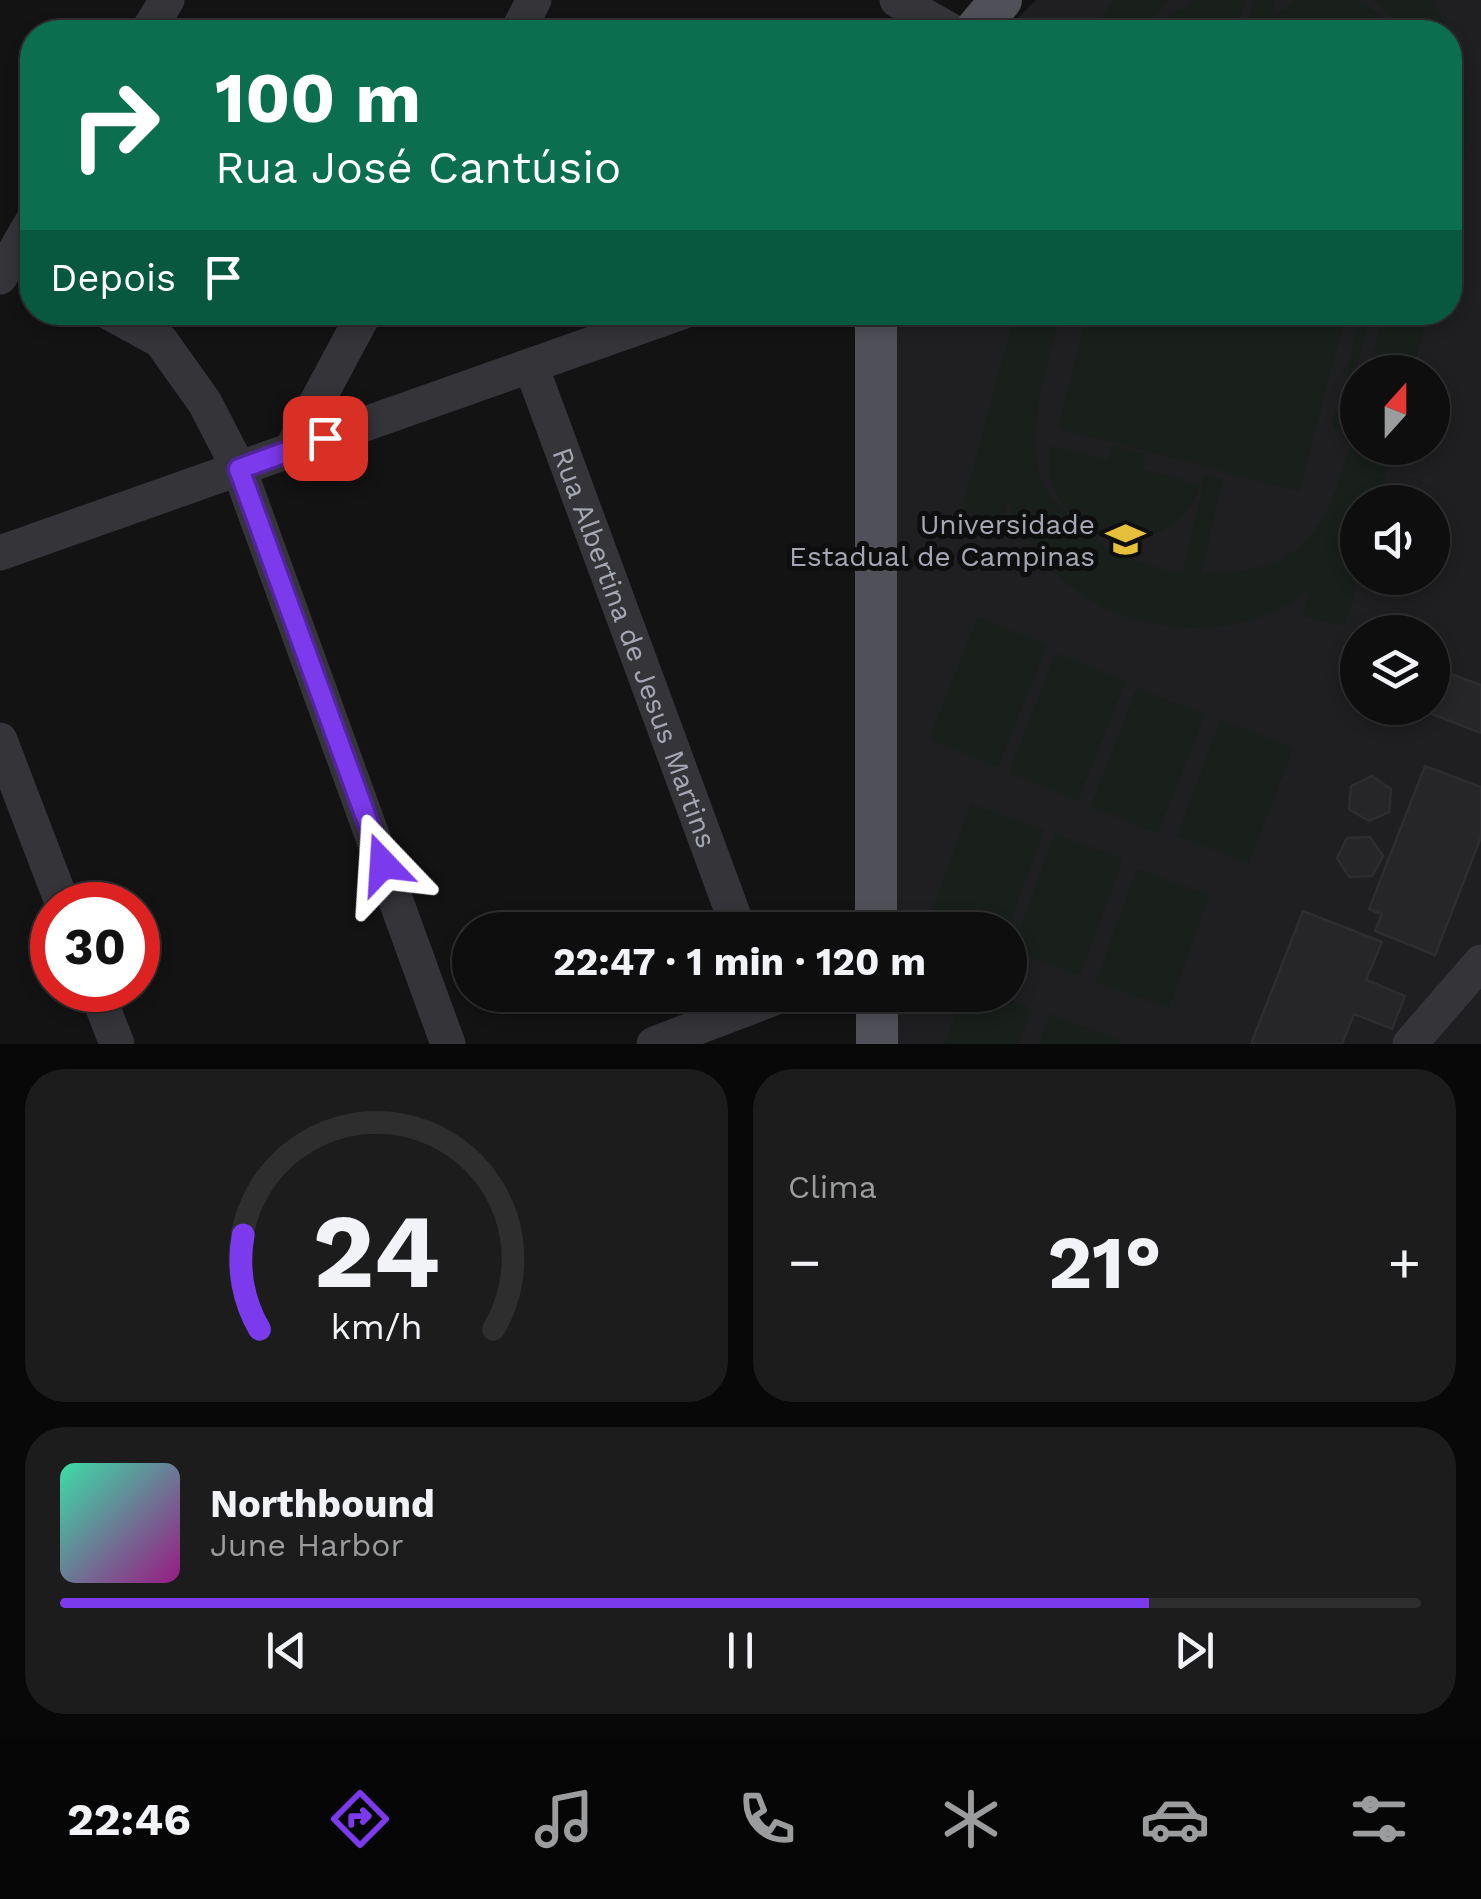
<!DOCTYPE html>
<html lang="pt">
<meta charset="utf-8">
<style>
body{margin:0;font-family:"Work Sans",sans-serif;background:#1c1c1d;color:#f1f3f6;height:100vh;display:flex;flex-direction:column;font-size:38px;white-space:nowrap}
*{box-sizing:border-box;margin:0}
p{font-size:32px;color:#9b9c9e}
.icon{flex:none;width:55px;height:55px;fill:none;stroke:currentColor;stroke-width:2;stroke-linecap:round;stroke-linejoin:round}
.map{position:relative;height:1044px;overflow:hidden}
.details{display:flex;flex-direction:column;gap:25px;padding:25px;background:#080808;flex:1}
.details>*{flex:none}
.banner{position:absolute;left:20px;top:20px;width:1442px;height:305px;border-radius:40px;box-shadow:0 5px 15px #0003,0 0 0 2px #2e2e2f;background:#0b6e4f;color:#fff;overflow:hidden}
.needle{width:65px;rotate:21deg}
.controls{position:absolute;left:1340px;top:355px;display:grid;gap:20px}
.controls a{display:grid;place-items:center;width:110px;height:110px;border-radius:50%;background:#0e0e0f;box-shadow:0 5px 15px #0003,0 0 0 2px #2e2e2f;font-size:50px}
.speed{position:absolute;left:30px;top:882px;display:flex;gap:20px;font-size:50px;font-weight:700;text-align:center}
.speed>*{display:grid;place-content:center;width:130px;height:130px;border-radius:50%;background:#0e0e0f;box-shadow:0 5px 15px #0003,0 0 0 2px #2e2e2f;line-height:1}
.speed .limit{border:15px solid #d22;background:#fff;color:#111}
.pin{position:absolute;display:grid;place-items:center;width:85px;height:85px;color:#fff;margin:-42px;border-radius:20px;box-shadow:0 5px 15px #0006}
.me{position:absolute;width:110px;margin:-55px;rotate:340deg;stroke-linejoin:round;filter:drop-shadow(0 0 8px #0008)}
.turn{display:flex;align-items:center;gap:35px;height:210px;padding:0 30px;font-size:45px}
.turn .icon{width:130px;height:130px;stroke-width:2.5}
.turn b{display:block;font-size:70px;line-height:85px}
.then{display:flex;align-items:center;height:95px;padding:0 30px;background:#0003;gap:20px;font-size:38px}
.big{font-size:75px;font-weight:700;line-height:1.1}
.details .widget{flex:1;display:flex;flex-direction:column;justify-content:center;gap:15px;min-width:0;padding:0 35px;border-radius:40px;background:#1c1c1d}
.details .dial{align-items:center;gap:0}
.dial svg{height:260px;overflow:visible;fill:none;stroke:#2e2e2f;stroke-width:7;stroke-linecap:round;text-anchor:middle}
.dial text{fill:#f1f3f6;stroke:none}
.song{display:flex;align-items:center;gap:30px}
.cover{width:120px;height:120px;border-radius:15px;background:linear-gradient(135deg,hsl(160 70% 55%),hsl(310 70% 35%))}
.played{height:10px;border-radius:5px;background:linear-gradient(90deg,#7c3aed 80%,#2e2e2f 80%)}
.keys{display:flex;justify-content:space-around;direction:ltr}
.heat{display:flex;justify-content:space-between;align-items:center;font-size:55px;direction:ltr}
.details .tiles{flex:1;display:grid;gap:25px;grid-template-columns:1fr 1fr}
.widget:last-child{grid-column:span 2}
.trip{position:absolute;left:452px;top:912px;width:575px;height:100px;border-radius:50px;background:#0e0e0f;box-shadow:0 5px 15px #0003,0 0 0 2px #2e2e2f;font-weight:700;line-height:100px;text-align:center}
.tab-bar{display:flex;height:160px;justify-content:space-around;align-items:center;background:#060606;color:#9b9c9e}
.tab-bar .icon{width:70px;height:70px}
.tab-bar .active{color:#7c3aed}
.tab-bar b{font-size:45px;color:#f1f3f6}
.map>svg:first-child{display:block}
.built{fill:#1f1f21;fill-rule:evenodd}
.green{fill:#191f1b}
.building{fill:#262628;stroke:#2d2d30;stroke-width:2.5}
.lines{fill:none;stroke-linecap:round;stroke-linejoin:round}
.minor{stroke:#343439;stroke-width:35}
.major{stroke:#505158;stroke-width:42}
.route-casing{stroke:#51269a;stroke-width:25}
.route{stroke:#7c3aed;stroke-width:18}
.labels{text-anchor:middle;stroke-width:10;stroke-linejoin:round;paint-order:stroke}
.poi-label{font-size:28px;fill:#a5a8b4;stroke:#0e0e0f;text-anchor:end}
.street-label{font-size:28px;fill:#a5a8b4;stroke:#0e0e0f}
</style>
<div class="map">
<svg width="1481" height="1044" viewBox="0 0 1481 1044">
<rect width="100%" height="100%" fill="#131314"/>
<path class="built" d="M1036,0H1481V1044H897V995H1010V930H896L890,313L1450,312V32H1003ZM1358,372H1432V448H1358ZM1358,502H1432V578H1358ZM1358,632H1432V708H1358Z"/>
<path class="green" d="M1113,0H1169L1140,32H1093Z
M1197,0H1246L1237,32H1184L1165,17Z
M1254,0H1275L1271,18L1296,0H1353L1366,5L1387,22L1394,32H1287L1271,18L1266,32H1245Z
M1374,0H1432C1481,82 1473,139 1450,228V32H1403L1389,13Z
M1015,313H1061C1049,359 1018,449 1048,492C1056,505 1069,516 1080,526C1107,553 1146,568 1183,573L1205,475L1223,479L1201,573C1316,577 1333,513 1357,418L1358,448H1392L1378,502H1358V578L1345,626L1303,616L1310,590C1242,642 1139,640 1072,587C1043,564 1022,535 1008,501L1001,522L962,510Z
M1088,313H1346L1299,491L1058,428Z
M1362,313H1371L1340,431L1332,429Z
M1384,313H1428L1412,372H1369Z
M1050,445L1108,460L1113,445L1145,454L1142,469L1201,485C1198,492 1195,500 1191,506C1157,555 1078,543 1055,491C1048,476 1049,461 1050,445Z
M978,617L1047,645L998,767L929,739Z
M1056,653L1126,681L1078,801L1009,773Z
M1137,688L1205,715L1158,833L1091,807Z
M1221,720L1293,748L1249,863L1177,836Z
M971,804L1044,830L1007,930H959L929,919Z
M1055,834L1123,859L1080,975L1012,950Z
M1137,869L1209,895L1169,1008L1096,982Z
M964,995H996L1032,1009L1018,1044H945Z
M1050,1014L1121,1041L1120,1044H1039Z"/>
<path class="building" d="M1445,672L1481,685V733L1429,713Z
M1425,766L1481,787V837L1435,955L1375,931L1382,914L1369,909Z
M1372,776L1391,789L1389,812L1369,821L1349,809L1351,786Z
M1370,837L1383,856L1372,876L1349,877L1337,858L1347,838Z
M1303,911L1382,942L1366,980L1405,996L1392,1029L1354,1014L1342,1044H1251Z"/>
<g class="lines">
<g class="minor">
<path d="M897,0L953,32"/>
<path d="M147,32L167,0"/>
<path d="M517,32L534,0"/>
<path d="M0,277L32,222"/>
<path d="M108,312L161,341L205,403L239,469L448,1044"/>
<path id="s1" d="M531,366L739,930"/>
<path d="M291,450L365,312"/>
<path d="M0,553L682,312"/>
<path d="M0,740L63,905"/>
<path d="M96,990L117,1044"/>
<path d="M654,1044L782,995"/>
<path d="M1410,1044L1481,962"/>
</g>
<path class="major" d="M974,32L1001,0
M876,312V930
M877,995V1044"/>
</g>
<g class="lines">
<defs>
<path id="route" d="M325,438L239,469L383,864"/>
</defs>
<use href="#route" class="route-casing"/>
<use href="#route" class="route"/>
</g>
<defs>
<symbol id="university-bare" viewBox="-9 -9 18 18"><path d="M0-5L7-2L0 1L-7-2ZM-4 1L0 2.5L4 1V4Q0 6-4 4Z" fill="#e6c03a" stroke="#0e0e0f" stroke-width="2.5" paint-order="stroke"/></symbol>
</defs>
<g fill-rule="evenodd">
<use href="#university-bare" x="1098" y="512" width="55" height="55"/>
</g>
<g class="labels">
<g class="poi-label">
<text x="1095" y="534">Universidade<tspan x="1095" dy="32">Estadual de Campinas</tspan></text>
</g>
<g class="street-label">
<text dy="10" stroke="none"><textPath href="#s1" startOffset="300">Rua Albertina de Jesus Martins</textPath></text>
</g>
</g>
</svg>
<div class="controls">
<a><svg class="needle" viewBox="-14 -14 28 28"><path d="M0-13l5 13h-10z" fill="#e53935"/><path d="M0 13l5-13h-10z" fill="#9b9c9e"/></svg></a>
<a><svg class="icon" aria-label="sound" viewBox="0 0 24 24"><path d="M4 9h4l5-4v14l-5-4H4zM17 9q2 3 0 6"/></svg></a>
<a><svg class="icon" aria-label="layers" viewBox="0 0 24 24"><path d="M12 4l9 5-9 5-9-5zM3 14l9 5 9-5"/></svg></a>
</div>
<div class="speed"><div class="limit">30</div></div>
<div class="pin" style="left:325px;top:438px;background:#d93025"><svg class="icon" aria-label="arrive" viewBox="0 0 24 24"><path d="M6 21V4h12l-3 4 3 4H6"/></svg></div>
<svg class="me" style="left:383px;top:864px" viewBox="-20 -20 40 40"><path d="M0-17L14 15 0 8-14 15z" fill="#7c3aed" stroke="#fff" stroke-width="4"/></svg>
<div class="trip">22:47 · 1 min · 120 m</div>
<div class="banner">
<div class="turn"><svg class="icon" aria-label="right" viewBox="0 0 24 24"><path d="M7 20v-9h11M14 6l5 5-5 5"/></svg><div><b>100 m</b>Rua José Cantúsio</div></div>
<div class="then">Depois<svg class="icon" aria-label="arrive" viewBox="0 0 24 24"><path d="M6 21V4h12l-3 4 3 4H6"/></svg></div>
</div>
</div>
<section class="details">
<div class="tiles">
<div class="widget dial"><svg viewBox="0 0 100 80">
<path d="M14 69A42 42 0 1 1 86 69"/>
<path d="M14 69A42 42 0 0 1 9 40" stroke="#7c3aed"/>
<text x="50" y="56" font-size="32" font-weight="700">24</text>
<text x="50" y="72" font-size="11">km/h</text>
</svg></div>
<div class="widget"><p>Clima</p>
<div class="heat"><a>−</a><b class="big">21°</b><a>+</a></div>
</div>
<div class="widget">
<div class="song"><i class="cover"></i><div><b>Northbound</b><p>June Harbor</p></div></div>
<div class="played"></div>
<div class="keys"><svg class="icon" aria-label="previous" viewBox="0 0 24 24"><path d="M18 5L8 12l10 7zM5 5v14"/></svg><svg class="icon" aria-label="pause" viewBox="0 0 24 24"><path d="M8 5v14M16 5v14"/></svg><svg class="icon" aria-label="next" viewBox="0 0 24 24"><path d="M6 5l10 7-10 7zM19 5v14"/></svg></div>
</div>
</div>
</section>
<nav class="tab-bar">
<b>22:46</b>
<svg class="icon active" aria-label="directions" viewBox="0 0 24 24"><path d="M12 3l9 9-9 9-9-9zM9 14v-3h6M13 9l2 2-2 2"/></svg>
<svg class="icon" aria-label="music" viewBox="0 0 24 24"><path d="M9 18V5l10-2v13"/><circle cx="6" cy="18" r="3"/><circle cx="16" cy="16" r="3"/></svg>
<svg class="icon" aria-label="phone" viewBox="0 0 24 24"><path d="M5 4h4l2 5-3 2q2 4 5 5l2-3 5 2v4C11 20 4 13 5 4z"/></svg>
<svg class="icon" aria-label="climate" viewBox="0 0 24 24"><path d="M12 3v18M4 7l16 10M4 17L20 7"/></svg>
<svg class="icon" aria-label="car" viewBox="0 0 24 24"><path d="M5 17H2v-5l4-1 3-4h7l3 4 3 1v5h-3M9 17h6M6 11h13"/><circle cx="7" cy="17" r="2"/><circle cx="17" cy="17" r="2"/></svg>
<svg class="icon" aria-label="filters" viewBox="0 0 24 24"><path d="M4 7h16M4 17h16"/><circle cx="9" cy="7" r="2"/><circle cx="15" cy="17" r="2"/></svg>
</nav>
